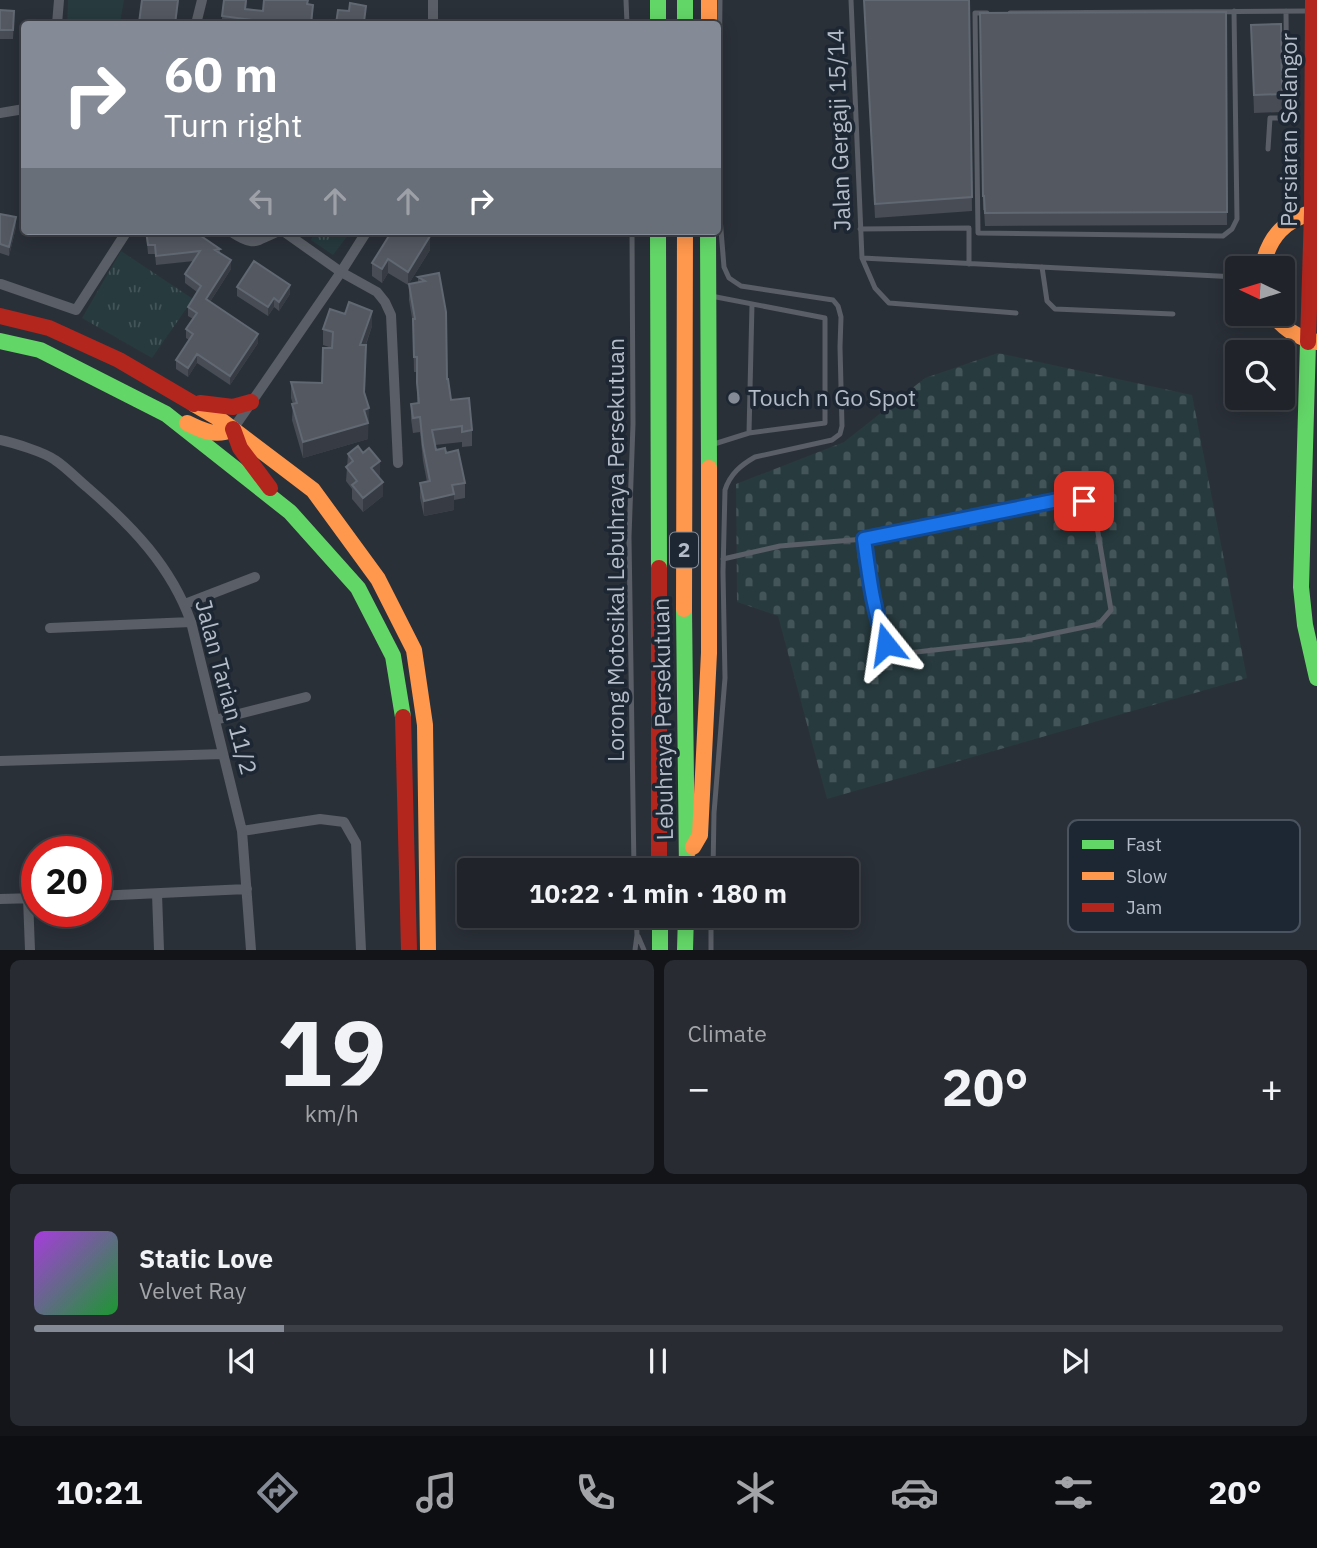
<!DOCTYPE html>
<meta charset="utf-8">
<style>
body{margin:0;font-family:"IBM Plex Sans",sans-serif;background:#282c32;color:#f1f3f6;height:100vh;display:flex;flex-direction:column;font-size:26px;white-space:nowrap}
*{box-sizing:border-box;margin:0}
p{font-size:23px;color:#a2a4a8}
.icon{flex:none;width:38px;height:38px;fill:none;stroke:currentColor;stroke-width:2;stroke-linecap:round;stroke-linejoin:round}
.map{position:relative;height:950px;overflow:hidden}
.sheet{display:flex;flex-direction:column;gap:10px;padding:10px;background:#121417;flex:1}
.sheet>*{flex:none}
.hud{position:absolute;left:21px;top:21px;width:700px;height:214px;border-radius:7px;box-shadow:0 4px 18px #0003,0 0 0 2px #3d4147;background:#848b96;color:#fff;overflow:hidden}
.needle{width:46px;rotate:274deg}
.tools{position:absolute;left:1225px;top:256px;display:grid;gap:14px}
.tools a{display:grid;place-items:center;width:70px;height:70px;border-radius:7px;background:#20242a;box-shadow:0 4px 18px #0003,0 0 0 2px #3d4147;font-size:35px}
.speed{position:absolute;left:21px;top:836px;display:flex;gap:14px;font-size:35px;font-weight:700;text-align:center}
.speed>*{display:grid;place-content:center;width:91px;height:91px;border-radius:50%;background:#20242a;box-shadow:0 4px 18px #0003,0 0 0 2px #3d4147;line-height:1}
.speed .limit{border:10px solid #d22;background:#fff;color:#111}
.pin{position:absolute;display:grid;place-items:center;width:60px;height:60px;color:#fff;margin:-30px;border-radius:14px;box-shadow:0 4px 10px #0006}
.me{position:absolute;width:77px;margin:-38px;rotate:345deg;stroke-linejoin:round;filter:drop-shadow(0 0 5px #0008)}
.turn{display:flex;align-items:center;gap:24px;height:147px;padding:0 28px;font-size:32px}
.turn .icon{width:91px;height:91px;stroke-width:2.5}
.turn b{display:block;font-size:49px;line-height:60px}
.lanes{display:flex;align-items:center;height:66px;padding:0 28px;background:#0003;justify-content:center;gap:35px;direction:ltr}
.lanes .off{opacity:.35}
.big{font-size:52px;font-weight:700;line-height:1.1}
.sheet .widget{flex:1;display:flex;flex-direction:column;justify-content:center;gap:10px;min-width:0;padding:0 24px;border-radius:10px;background:#282c32}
.sheet .dial{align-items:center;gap:0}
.dial b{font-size:91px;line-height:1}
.song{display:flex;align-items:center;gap:21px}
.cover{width:84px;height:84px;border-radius:10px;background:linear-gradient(135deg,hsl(280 70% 55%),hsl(130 70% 35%))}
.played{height:7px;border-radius:4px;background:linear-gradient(90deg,#848b96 20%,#3d4147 20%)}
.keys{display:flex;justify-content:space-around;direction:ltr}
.heat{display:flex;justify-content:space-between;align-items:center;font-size:38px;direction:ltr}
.sheet .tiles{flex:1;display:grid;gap:10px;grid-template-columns:1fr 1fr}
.widget:last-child{grid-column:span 2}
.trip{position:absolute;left:457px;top:858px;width:402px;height:70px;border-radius:7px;background:#20242a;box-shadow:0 4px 18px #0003,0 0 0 2px #3d4147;font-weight:700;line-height:70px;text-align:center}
.dock{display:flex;height:112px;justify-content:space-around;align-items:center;background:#0d0e11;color:#a2a4a8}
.dock .icon{width:49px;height:49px}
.dock .active{color:#848b96}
.dock b{font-size:32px;color:#f1f3f6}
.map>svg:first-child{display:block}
.grass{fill:url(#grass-tufts)}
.cemetery{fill:url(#cemetery-stones)}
.park{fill:#273a3e}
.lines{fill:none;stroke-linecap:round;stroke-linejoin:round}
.lane{stroke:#5a5e66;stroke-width:5}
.street{stroke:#5a5e66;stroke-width:10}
.fast{stroke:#63d668;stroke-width:16}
.slow{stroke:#ff974d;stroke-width:16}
.jam{stroke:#b3261e;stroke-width:16}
.wall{fill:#474c55}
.shaded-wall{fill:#373c44}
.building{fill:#535861;stroke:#626872;stroke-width:2}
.route-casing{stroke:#114b97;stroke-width:18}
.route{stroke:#1a73e8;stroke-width:12}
.poi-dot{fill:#848b96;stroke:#1d2633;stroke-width:2.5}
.labels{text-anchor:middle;stroke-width:7;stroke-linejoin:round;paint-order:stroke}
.shield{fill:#1d2633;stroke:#878f9c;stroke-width:2}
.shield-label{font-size:21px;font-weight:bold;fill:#b4bcc9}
.street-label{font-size:23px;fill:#b4bcc9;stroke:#1d2633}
.poi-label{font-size:23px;fill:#b4bcc9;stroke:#1d2633;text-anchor:start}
.key{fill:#1d2633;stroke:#4a5360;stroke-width:2}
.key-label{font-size:19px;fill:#b4bcc9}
</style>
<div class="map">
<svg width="1317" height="950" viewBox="0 0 1317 950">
<defs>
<pattern id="grass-tufts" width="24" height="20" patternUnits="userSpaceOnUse" patternTransform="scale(1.75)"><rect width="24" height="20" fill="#273a3e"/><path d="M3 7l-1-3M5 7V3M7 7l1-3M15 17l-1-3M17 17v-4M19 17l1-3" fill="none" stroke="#445559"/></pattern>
<pattern id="cemetery-stones" width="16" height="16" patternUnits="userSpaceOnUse" patternTransform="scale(1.75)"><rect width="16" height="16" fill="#273a3e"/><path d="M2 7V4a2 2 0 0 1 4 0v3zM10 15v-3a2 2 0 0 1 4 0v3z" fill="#445559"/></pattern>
</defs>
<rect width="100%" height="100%" fill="#2a3038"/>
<path class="grass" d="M315,231H351L333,255L311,240Z
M121,251L193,299L152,358L82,318Z"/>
<path class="cemetery" d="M998,353L1192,395L1247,678L827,799L778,616L737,602L736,484L844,442L925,378Z"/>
<path class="park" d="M68,0H124L120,24H67Z"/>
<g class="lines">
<path class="lane" d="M626,0L627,24
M851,0L862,258L1237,277
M987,13H975L978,233L1223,236L1232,229L1237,219L1234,11
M1010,13L1308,11
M1268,149L1270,118H1287L1286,11
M860,229L969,228V264
M632,231L633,424L629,537L634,870
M862,258L875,288L889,303L1016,313
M1042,267L1047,301L1055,309L1173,314
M711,296L825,318V423L749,433L714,444
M749,433L752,304
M723,559L780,546L864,539L1068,498L1084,501L1095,515L1111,610L1099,624L1022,640L899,654L885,644L882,635L872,588L864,539
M713,870L714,813L725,678L723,572L725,490C730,474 741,465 755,457L832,440L840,434L842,426L840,347L841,317L838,306L833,300L741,286L729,278L724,267L718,193L720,0
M711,915V950
M638,936L644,950
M635,950L637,935L636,915"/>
<path class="street" d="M57,24L59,0
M196,24L202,0
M433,24V0
M0,113L24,109
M230,231C254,247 254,242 279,231
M283,231L341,272L377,292L385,302L391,315L398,463
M1,284L76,310L127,231
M233,429L341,272L367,231
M0,440C14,443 44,452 55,460C67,468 77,479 88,488C132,526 171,566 191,622L242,831L251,950
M185,604L255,577
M50,628L191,622
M215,720L306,697
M0,761L223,754
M242,831L320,819L344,822L356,843L361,950
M157,894L159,950
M96,896L247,889
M28,898L30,950
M0,899L37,898"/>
<path class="fast" d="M658,0V24
M685,0V24
M658,231L659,568
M708,231L709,468
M0,341L40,350L166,414L290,512L358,588L393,656L403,717
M1308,342L1301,587L1305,625L1317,678
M684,609L687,870
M660,915V950
M685,950L686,915"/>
<path class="slow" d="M709,0V24
M1262,268C1269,236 1285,219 1317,211
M1272,313C1283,329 1298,338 1317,342
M194,404L218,418L313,490L378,579L414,650L425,725L428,950
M187,423C203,431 216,437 233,429
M684,609L685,231
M693,847L700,835L709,653V468"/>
<path class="jam" d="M0,316L49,328L119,360L194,404
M1308,342L1312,212L1313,0
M200,403L233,407L251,402
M233,429L240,448L270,488
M659,568V870
M403,717L409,950"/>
</g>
<path class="wall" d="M247,0L246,9L263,11L308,0V4L313,14L312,24H222V16Z
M864,0H969L972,211L875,218Z
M0,10L14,20L13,39H0Z
M1226,12L1227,225L985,226L984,210H983L980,13Z
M1281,24L1282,112L1254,113L1251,25Z
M0,214L16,227L9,256L0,253Z
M146,231L201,236L220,249V253L231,269L210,302L258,343L230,385L197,363L188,377L176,369V360L189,340L186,338V329L193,319L188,316V307L197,292L185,283V274L194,261L156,265L155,254H148Z
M430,250L408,285L388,273L382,283L372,276V263Z
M439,273L447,379L451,400L472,430V446L462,447V442L435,445L436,450L446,453L465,483V498L454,500V510L424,516L420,498V483L427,482L423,461L420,432L413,433L411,419V404H417V372H414L413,324L409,300V284L418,283V277Z
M237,287L290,294L279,311L274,307L268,316L237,296Z
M372,326L366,345L365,393L369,424H368V439L303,458L292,420L293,404L291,398V382L322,383L332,348L323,345V329Z
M348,454L380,475L378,476L383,496L363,512L352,499V489L346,481Z"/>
<path class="shaded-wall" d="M178,0H179L176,24H175Z
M16,217V227L9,256V247Z
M430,236V250L408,285V272Z
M388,259V273L382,283V269Z
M231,260V269L206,308V299Z
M290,285V294L279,311V302Z
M274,298V307L268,316V307Z
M372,311V326L360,360V345Z
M258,334V343L230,385V376Z
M197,354V363L188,377V368Z
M369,408L368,439L303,458V442L364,410Z
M380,461V475L371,482V468Z
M383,482V496L363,512V498Z
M454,494V510L424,516V501Z"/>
<path class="building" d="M142,0H178L175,24H147L139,23Z
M224,0H246L245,9L263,11L264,0H308L307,4L313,5L311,23H307V24H283L222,16Z
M864,0H969L972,197L875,204Z
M350,3L366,6L364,22L396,24H336L338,10L349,11Z
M0,10L14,11L13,30H0Z
M1226,12L1227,212L985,213L984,196H983L980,13Z
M1281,24L1282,94L1254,95L1251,25Z
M0,214L16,217L9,247L0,244Z
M146,231H200L201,236L220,249L215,250L231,260L206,299L258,334L230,376L197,354L188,368L176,360L193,334L186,329L197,313L188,307L201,286L185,274L200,251L156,256L155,245H148Z
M392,231H422L430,236L408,272L388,259L382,269L372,263Z
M254,261L290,285L279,302L274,298L268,307L237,287Z
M439,273L446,312L447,379H448L451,400L469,398L472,430L462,432V426L432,430L436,450L445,448L446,453L458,450L465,483L452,485L454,494L424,501L420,483L430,481L423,446L420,417L413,418L411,404L419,403L417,383V357H414L413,319H415L409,284L425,281L418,277Z
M349,302L372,311L360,345H366L364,392L369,408L364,410L368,423L303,442L292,404L297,403L291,382L322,383L323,348H332L333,332L323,329L330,309L345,314Z
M358,446L363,453L369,448L380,461L371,468L383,482L363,498L352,485L357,481L346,467L353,461L348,454Z"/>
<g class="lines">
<defs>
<path id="route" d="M886,644C873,611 869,574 864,539L1068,498L1084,501"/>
</defs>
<use href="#route" class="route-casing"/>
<use href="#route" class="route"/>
</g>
<circle class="poi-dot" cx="734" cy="398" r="7"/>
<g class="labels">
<rect class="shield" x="670" y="532.5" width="28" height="35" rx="5"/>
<g class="shield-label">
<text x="684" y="557">2</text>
</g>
<g class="street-label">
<text transform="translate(839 130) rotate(-92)" y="8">Jalan Gergaji 15/14</text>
<text transform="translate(1289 130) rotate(-90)" y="8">Persiaran Selangor</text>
<text transform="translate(616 550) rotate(-90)" y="8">Lorong Motosikal Lebuhraya Persekutuan</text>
<text transform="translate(226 687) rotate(75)" y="8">Jalan Tarian 11/2</text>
<text transform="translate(663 719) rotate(-91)" y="8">Lebuhraya Persekutuan</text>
</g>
<g class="poi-label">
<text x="748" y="406">Touch n Go Spot</text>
</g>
</g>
<rect x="1068" y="820" width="232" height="112" rx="10" class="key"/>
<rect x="1082" y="840" width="32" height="9" fill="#63d668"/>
<rect x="1082" y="872" width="32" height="8" fill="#ff974d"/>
<rect x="1082" y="903" width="32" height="9" fill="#b3261e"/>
<g class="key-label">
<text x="1126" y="851">Fast</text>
<text x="1126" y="883">Slow</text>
<text x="1126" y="914">Jam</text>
</g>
</svg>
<div class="tools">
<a><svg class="needle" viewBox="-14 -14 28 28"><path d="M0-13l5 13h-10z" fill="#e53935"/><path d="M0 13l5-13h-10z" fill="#a2a4a8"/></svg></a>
<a><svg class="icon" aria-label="search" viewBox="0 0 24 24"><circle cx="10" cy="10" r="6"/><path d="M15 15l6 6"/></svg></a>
</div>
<div class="speed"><div class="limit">20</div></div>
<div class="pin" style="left:1084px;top:501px;background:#d93025"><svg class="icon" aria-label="arrive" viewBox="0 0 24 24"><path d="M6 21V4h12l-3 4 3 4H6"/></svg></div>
<svg class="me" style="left:886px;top:644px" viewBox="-20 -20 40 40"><path d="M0-17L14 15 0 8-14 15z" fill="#1a73e8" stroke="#fff" stroke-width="4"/></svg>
<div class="trip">10:22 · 1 min · 180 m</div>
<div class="hud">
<div class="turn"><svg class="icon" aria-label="right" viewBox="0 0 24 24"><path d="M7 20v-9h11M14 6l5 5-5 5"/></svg><div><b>60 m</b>Turn right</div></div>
<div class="lanes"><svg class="icon off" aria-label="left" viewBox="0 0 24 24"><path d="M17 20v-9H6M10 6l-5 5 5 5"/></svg><svg class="icon off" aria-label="ahead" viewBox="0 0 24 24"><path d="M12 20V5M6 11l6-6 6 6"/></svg><svg class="icon off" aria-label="ahead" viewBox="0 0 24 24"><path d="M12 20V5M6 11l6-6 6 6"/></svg><svg class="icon" aria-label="right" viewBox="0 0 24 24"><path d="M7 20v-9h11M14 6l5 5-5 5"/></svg></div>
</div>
</div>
<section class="sheet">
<div class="tiles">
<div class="widget dial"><b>19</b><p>km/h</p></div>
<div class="widget"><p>Climate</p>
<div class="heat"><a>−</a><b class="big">20°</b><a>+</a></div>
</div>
<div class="widget">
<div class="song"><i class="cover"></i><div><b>Static Love</b><p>Velvet Ray</p></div></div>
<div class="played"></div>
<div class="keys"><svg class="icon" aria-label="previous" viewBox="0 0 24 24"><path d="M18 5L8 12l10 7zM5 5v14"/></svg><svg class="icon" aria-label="pause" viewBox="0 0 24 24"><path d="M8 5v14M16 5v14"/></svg><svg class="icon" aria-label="next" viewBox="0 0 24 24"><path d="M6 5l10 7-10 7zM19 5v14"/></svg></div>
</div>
</div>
</section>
<nav class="dock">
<b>10:21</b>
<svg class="icon active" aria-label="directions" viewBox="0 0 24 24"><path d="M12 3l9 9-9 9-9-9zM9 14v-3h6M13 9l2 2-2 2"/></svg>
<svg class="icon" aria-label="music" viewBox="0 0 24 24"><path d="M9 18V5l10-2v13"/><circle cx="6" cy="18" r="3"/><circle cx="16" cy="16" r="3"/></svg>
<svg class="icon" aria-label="phone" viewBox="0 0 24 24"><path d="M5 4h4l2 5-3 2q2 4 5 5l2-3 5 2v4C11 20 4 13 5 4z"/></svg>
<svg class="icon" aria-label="climate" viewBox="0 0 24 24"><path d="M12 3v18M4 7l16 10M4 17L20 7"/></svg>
<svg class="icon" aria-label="car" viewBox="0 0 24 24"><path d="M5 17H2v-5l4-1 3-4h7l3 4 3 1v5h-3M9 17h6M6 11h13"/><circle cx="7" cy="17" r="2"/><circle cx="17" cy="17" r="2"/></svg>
<svg class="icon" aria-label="filters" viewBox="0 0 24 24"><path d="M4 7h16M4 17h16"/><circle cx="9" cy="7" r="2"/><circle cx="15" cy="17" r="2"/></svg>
<b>20°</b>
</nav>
